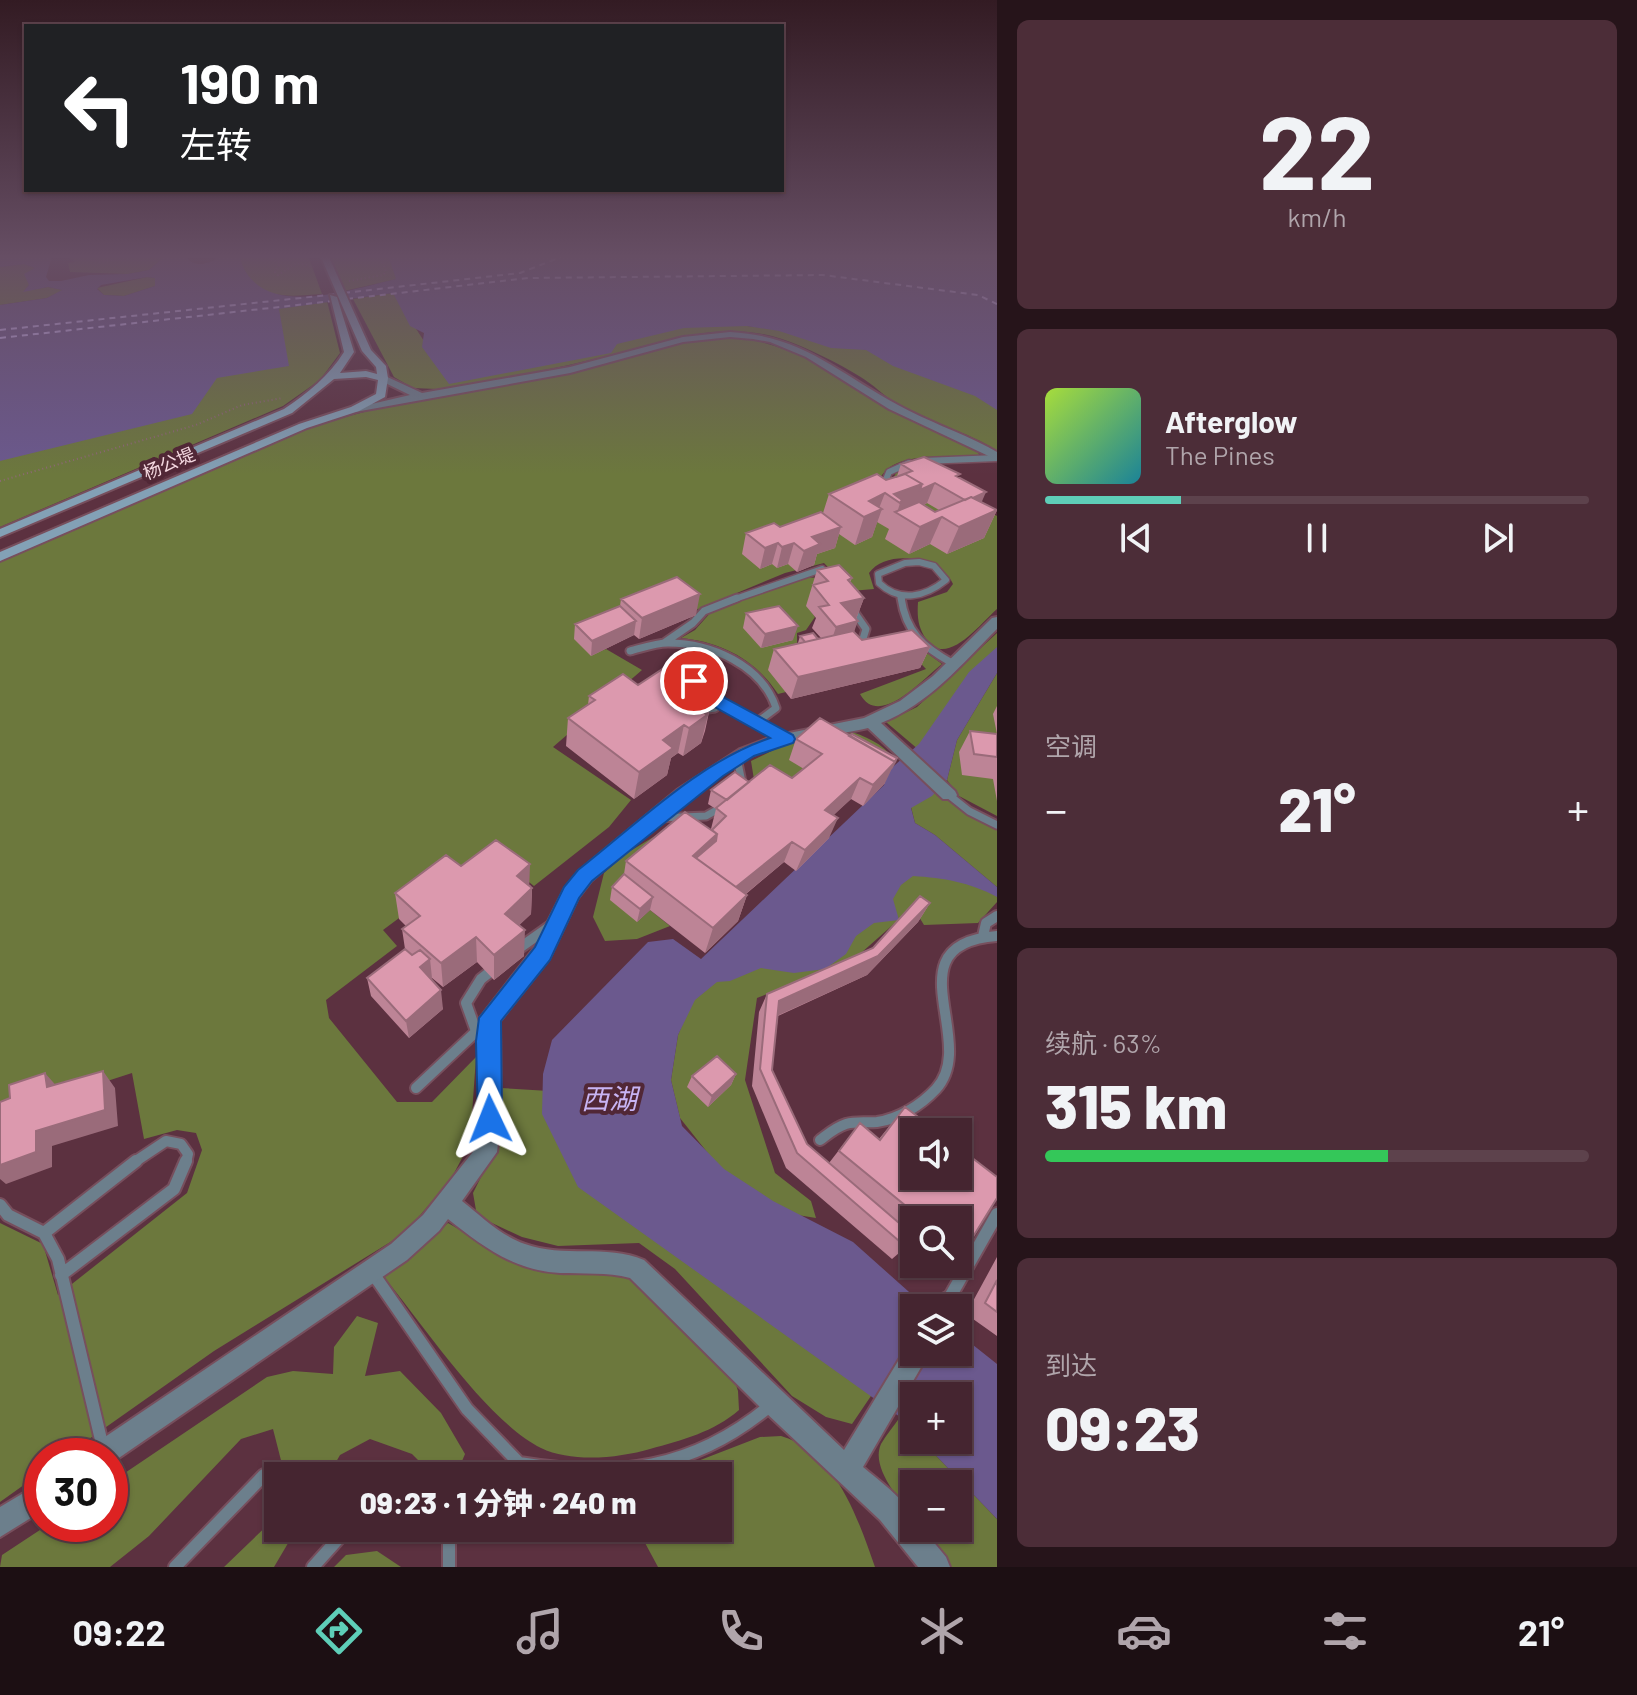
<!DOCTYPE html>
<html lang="zh">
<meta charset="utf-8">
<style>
body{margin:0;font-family:Barlow,"Noto Sans SC",sans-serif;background:#4c2d38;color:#f1f3f6;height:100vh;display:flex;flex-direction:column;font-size:30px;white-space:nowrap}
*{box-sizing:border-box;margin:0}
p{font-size:26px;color:#b0a5ab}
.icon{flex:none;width:44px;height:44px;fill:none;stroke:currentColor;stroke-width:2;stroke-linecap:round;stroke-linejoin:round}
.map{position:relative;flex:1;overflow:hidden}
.details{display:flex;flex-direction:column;gap:20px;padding:20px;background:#26141a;width:640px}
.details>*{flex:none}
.hud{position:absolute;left:24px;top:24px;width:760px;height:168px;border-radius:0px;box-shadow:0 2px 6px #0004,0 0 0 2px #5d424c;background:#202124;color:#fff;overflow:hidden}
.buttons{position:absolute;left:900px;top:1118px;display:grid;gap:16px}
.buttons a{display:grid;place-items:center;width:72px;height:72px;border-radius:0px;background:#452530;box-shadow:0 2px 6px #0004,0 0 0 2px #5d424c;font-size:40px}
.speed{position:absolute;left:24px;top:1438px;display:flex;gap:16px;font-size:40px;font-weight:700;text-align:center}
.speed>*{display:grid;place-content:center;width:104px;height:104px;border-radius:50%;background:#452530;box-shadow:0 2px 6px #0004,0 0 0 2px #5d424c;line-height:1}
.speed .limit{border:12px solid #d22;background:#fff;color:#111}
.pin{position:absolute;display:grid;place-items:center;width:68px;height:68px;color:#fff;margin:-34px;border:4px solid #fff;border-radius:50%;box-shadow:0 2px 8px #0007}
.me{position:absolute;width:88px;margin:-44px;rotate:358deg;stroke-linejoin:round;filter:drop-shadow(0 0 6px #0008)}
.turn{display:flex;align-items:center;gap:28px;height:168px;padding:0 24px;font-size:36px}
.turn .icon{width:104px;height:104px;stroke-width:2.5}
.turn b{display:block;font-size:56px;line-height:68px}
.big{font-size:60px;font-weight:800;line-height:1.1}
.details .widget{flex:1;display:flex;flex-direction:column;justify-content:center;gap:12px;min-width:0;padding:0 28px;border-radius:12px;background:#4c2d38}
.details .dial{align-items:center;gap:0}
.dial b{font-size:104px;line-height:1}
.song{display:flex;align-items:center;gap:24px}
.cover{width:96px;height:96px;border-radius:12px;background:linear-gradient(135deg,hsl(80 70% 55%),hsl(190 70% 35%))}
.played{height:8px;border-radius:4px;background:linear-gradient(90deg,#5eceb8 25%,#5d424c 25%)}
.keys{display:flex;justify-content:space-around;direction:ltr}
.heat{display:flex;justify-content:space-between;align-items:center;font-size:44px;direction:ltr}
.charge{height:12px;border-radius:6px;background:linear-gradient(90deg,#34c759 63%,#5d424c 0)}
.trip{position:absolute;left:264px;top:1462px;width:468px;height:80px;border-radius:0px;background:#452530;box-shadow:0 2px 6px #0004,0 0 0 2px #5d424c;font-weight:800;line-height:80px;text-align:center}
.tabs{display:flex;height:128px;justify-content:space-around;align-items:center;background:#1c0f13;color:#b0a5ab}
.tabs .icon{width:56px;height:56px}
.tabs .active{color:#5eceb8}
.tabs b{font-size:36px;color:#f1f3f6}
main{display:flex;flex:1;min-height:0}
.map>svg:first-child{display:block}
.forest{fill:#6c783d}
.water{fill:#6b598e;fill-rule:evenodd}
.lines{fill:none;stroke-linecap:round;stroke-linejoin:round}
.ferry{stroke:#c8b4f4;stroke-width:2;stroke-dasharray:6 5;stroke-linecap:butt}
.service-far3-casing{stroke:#774f5d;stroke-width:9}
.service-far2-casing{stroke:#774f5d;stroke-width:11}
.service-far1-casing{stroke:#774f5d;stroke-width:14}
.service-casing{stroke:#774f5d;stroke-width:16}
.minor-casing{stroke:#774f5d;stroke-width:4}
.secondary-casing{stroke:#774f5d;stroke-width:4}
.path{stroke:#8e6875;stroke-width:2;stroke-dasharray:1 3;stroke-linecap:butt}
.service-far3{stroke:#6c7f8c;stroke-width:6}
.service-far2{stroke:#6c7f8c;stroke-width:7}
.service-far1{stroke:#6c7f8c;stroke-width:10}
.service{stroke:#6c7f8c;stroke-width:12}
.minor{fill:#6c7f8c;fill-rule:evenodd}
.secondary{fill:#83a1b6;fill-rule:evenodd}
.wall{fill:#bd8496;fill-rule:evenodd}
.shaded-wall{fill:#9a6b7a}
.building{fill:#dc99ae;stroke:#9a6b7a;stroke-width:2}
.route{fill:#1a73e8;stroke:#114b97;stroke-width:2}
.labels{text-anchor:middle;stroke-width:8;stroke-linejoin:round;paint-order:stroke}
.far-street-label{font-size:18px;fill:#f4d8e0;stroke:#512736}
.near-water-label{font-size:28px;font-style:italic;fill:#c8b4f4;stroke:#512736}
</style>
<main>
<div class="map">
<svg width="997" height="1567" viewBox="0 0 997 1567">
<rect width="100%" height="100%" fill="#5c3140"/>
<path class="forest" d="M67,255H166L149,270L128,274L70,272L68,263L75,262Z
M239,255H308L322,294C284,297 251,301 239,255Z
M326,255H388L397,279L344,291Z
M24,264L35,268L30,272L29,285L24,291L48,287L63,290L47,298L0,305V267Z
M147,277L155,278V286L124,296L104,295L97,288Z
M393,293L451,383L687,326H747L780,330L867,350L975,394L997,408V451C966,430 929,424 898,405C884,396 873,384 859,376C836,362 808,348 782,339C717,317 649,347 586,361C537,373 486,380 437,389L413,388L394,377L353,299Z
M327,301L340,353L320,380L283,406L0,527V457L274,308Z
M735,337C809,345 911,414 978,451L979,455C948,461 891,447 878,483L888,489L896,473L900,470L969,500L997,516V609C980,624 946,669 926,639C918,627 917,617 918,602L947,592L953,584C942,557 887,548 869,573L874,589L851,591L824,563L785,573L691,612L673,598L591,655L606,649L642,670L553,747L631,800L609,827L534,886L489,851L383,930L397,946L326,1000L329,1018L397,1102H432L476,1057L470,1143L451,1179L405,1233L214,1351L65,1456H42V1472L0,1502V1223L43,1244L58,1295L187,1193L202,1150L196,1133L177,1130L144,1139L132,1073L67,1094L65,1081L0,1104V560L303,428L410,400L560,373L644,350L705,339Z
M804,577L818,578L807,606L815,617L806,630L797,633V647L769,670L786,692L778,694C755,659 721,642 681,638L695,630L712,611Z
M997,633V654L919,750L886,722L917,707Z
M912,642L942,664C923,679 879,729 860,694L926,669L903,645Z
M997,673V816L959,796L947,780L957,740Z
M845,730C866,736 882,743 895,760L814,775L756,792L751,761L784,745Z
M937,790L966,813L997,830V887L935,835L915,823L911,807Z
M665,830L637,922L650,910L670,926L637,939L605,941L593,917L604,873L627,853Z
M905,871L954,872L997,889V902L978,923L924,925L913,907L852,961L757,998L745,1080L775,1173L811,1201L816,1218L785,1213L722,1171L680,1118L671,1080L678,1035L704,973Z
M501,1088L549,1091C555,1135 559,1163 592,1195L873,1393L852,1424L826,1417L792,1396L675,1269L639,1243L558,1246L522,1237L477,1216L473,1193L490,1159L501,1125Z
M448,1223L518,1263L547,1273L611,1272L636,1278L733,1375L738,1391L739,1410C714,1432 682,1440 650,1449C619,1458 572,1463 541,1448C489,1423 423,1325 384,1277Z
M357,1316L378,1323L365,1376L400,1371L441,1413L465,1454L457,1473L429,1471L412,1454L370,1439L340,1455L328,1476H285L273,1429L241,1439L149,1536L110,1567H0L2,1555L49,1524H110V1483L267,1377L293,1371L333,1374L334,1347Z
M900,1417L914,1432V1440H921L997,1519V1567H948L920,1528H958V1484H914V1519C901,1501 870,1468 881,1444C886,1435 894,1426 900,1417Z
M781,1436C836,1451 858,1519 875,1567H658L637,1528H718V1476H659L760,1437Z
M278,1515V1528H297L274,1567H224Z
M377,1551L401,1567H334L346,1555Z"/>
<path class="water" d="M0,255H49L51,260L46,277L49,281H61L89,275L128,274L149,270L166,255H185C192,267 204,265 215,260L216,255H239C256,323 348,290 396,279L388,255H997V410L975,396L893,366L866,350L831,348L779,331L747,326L684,328L617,344L611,353L449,384L422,347L424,333L410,326L393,293L279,309L289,366L217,378L192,414L0,461V305L47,298L62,290L48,287L23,292L29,285L24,274L35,268L24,264L0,267ZM147,277L155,278V286L124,296L104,295L97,289L101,285Z
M997,647V673L957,740L947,780L932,796L911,808L915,823L935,835L997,887V897C969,882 944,878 913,876L901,885L893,899L899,920L874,923L856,936L846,954L825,969L794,973L761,968L730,981L717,982L695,1000L678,1035L671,1080L682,1126L724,1169L773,1201L853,1242L927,1308H914V1352H958V1333L997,1364V1519L921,1440H958V1396H914V1432L900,1417L578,1187L542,1114L543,1074L552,1040L648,942L673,939L701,959L884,785L888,771L919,744L969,672Z"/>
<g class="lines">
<path class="ferry" d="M344,293L520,273L566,255
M347,299L528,278L823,275L978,295L997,304
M0,330L338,294
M0,338L333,301"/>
<defs>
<path id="service-far3" d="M923,461L997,458
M879,488L883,487L889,472L909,463
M919,562L934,566L946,580C925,597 900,603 879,583L878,574L905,563Z
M901,596L902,600
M732,600L822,569L824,572"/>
<path id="service-far2" d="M901,598C906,632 923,647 952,663
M852,609L866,629L862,642
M664,643L693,623L704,611L737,598
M630,651C642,648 655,643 668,643C711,643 762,665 776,708L756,723
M694,681L712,689L719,702L715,708L694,711L677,701L674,686Z
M719,702L786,739
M737,758L743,787
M949,795L969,811L997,825
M657,818L706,816L722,807"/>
<path id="service-far1" d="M983,936L986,923L997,916
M518,949L552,925
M487,1040L476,1031L466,1003L481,979L495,968
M416,1088L480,1028
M820,1140C828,1134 836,1127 846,1124C856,1121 867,1123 877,1122C899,1119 921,1105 936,1089C980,1041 890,944 997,936
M133,1163L166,1141L181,1144L188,1154L186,1163"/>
<path id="service" d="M0,1205L8,1215L44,1233L58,1259L103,1448
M44,1233L136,1161
M372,1272L467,1409L519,1463
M61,1275L174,1189L186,1161
M946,1304L997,1214
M509,1476L519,1463C617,1479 693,1470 771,1405
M449,1528V1567
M175,1567L264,1475
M313,1567L348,1528"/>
<path id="minor" d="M730,332C803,336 837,372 898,405C927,421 959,432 988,447L997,452V460L889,409L806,357L770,342L753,339L730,337L683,342L570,373L355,412L350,409L410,395L379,380V376L383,375L422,393L570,367L683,337Z
M997,617V629C962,664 929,704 881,723L955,791L957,795L955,799H943L868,728C834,736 797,737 765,750C701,776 643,837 591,881L578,898L549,959L500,1021L501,1119L497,1152L462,1201C481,1216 501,1236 525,1244C563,1258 606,1244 644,1260L844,1450L909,1343L914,1341V1352H930L863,1467C880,1482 914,1504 914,1528H922L946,1557L950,1567H918L880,1520L764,1411L630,1278C607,1272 583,1274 560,1273C515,1271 482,1246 448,1219L439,1231L407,1260L110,1464V1456H86L90,1447L391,1244L423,1215L476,1148L479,1119L480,1018L535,947L565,888L579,871L677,790L740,749L774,736L864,718L900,701L933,676L992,618Z
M946,1292L954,1296L958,1304L956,1308H932L938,1296Z
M42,1482V1511L0,1537V1507Z"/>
<path id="secondary" d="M320,255H328L371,350L386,366L388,378L385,397L359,411L307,428L0,561V552L299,424L351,407L376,394L378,380L366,377L334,379L292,413L0,537V529L284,409C308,393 329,376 344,352L330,295L337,297L354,352L340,373L366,371L377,374L376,367L362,351Z"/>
</defs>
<use href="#service-far3" class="service-far3-casing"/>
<use href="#service-far2" class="service-far2-casing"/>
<use href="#service-far1" class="service-far1-casing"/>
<use href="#service" class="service-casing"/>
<use href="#minor" class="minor-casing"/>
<use href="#secondary" class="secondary-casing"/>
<path class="path" d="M72,255L100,262L149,255
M264,255L280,263L275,272L278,275L297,263L314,267
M349,281L383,275L386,271L380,255
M0,481L196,425L242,405L283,398"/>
<use href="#service-far3" class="service-far3"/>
<use href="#service-far2" class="service-far2"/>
<use href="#service-far1" class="service-far1"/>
<use href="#service" class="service"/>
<use href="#minor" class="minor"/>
<use href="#secondary" class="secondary"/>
</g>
<path class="wall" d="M901,464L959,478L982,503L997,510L984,538L947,554L930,544L909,554L885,539L889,529L877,522L872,537L855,545L839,534L835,548L817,554L814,565L797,572L788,564L777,568L772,564L760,569L742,554L746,533L780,527L823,513L829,494L886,480L897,476ZM927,503L939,510L935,512L924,505Z
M817,570L852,578L850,582L864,598L856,619L854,632L862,640L930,647L920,668L791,699L768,670L774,649L798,643L800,636L821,638L812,628L816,618L806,606Z
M621,599L696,615L639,639L634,635L591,656L574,639L575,624L620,606Z
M746,613L793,640L761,648L743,628Z
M674,675H708L703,697L711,703L705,731L701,743L683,756L678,753L671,758L667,775L634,799L566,746L568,718L588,705L589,696Z
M997,706V801L993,779L962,775L959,752L970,731L997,734L993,714Z
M796,739L885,783L863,806L851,799L833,815L829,838L796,871L784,862L746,894L747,895L738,921L705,953L650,910L637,922L610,900L612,887L624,874L626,861L712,830L711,829L716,809L708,804L711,790L749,782L792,778L804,769L789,760Z
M461,866L530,885L532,888L531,914L519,925L524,956L494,980L477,962L443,987L432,978L431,979L443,1009L409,1038L371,996L367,978L405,949L402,929L406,926L399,919L395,893Z
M920,896L930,903L918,922L867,975L778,1016L772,1070L807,1144L829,1163L860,1123L879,1139L905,1107L938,1132H914V1176H958V1147L997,1177V1198L963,1253L958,1256V1220H914V1247L909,1242L906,1247L892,1259L786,1168L752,1086L759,1012L767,994L873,948Z
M736,1074L731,1085L708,1107L687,1087L692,1076Z
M997,1257V1336L966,1314Z
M935,1264H947L941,1269Z"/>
<path class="shaded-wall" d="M935,483L927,503L912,511L897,513L900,503L894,494L922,484Z
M986,492L977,513L966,501Z
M885,493L878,511L882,509L872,537L855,545L869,501Z
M997,510L984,538L947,554L959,527Z
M942,517L930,544L909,554L920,527Z
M841,527L835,548L817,554L814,565L797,572L804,551L812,537Z
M778,543L772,564L760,569L765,548Z
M794,543L788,564L777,568L782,547Z
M700,594L696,615L639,639L642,618Z
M864,598L856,619L841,603Z
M636,621L634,635L591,656L592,641Z
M858,621L850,643L829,648L836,627Z
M798,626L793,640L761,648L765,634Z
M930,647L920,668L791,699L798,677Z
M708,675L702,703L690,688Z
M711,703L701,743L683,756L689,728L701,710Z
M684,725L678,753L671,758L667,775L634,799L639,772L663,740Z
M897,758L885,783L863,806L873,785Z
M860,778L851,799L817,831L825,810Z
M838,818L829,838L796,871L805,850Z
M717,834L710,861L701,869L693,856Z
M792,842L784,862L725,911L731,891Z
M530,864L529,891L532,888L531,914L505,939V914L517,876Z
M747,895L738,921L705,953L713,928Z
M653,897L650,910L637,922L640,909Z
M930,903L918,922L867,975L770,1019L779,1001L878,956Z
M525,930L524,956L494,980V955Z
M476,937L477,962L443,987L441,963Z
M430,959L432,978L423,986L420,967Z
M441,990L443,1009L409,1038L406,1021Z
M103,1071L115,1088L118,1126L52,1146V1167L6,1184L0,1179V1165Z
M45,1073L60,1090L47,1087Z
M736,1074L731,1085L708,1107L712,1096Z"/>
<path class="building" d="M924,457L960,474L956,476L986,492L973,498L971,497L965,500L935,483L920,490L922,484L905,474L896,477L912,471L901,464Z
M877,474L886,480L905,474L922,484L894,494L902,500L900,503L885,493L869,501L882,509L864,517L829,494Z
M971,497L997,510L959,527L942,517L920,527L895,512L919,502L935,512Z
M821,512L841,527L812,537L820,544L804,551L794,543L782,547L778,543L765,548L746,533L774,523L780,527Z
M839,565L852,578L848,580L864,598L841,603L858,621L836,627L819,607L829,605L813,585L828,581L817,570Z
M677,577L700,594L642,618L621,599Z
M620,606L636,621L592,641L575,624Z
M779,606L798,626L765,634L746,613Z
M912,630L930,647L798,677L774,649L853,631L862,640Z
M813,633L818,639L805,642L800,636Z
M691,664L708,675L690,688L711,703L701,710L707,715L689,728L684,725L663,740L673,748L639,772L568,718L595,700L589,696L623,674L638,685L664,668L674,675Z
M820,718L895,762L873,785L860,778L825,810L838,818L805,850L792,842L736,887L696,858L716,841L717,834L712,830L726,816L716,808L770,765L792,778L822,754L796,739Z
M970,731L997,734V757L974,754Z
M852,734L897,758L891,769L895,762L849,736Z
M735,772L749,782L727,800L711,790Z
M685,812L717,834L693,856L747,895L713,928L626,861Z
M496,840L530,864L517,876L532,888L505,914L525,930L494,955L476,937L441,963L402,929L420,916L395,893L446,855L461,866Z
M624,874L653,897L640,909L612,887Z
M920,896L930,903L878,956L779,1001L772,1070L807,1144L913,1235L906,1247L797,1153L760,1069L767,994L873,948Z
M405,949L412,955L420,950L430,959L420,967L441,990L406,1021L367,978Z
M717,1056L736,1074L712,1096L692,1076Z
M103,1071L105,1110L36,1131V1152L0,1165V1102L10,1098L9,1085L45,1073L47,1087Z
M905,1107L938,1132H914V1176H958V1147L997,1177V1198L963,1253L958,1249V1220H923L839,1151L860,1123L880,1140Z
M997,1280V1312L985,1303Z"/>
<linearGradient id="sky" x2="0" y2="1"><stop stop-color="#331b23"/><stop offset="0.54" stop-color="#664e64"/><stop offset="1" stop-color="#664e64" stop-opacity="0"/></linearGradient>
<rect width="997" height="475" fill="url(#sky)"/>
<path class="route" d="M694,676L718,685L725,698L793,735L795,739L793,743L754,756L723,776L592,881L579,898L550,960L501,1021L502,1119L498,1128L490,1131L481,1128L478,1119L476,1041L479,1018L535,947L564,887L578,870C637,824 700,761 770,738L713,706L706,693L685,681Z"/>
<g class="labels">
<g class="far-street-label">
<text transform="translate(169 464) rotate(-23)" y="6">杨公堤</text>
</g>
<g class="near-water-label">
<text x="609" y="1109">西湖</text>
</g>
</g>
</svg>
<div class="buttons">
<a><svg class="icon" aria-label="sound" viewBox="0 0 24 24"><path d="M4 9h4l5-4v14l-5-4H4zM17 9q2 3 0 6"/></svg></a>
<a><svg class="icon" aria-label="search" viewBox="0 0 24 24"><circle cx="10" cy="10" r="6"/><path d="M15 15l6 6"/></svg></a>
<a><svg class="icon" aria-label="layers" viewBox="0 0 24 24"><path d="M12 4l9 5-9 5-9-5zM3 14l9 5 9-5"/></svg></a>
<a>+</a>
<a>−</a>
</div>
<div class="speed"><div class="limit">30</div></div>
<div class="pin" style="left:694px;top:681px;background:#d93025"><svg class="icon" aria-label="arrive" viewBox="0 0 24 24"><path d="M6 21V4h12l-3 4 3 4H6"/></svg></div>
<svg class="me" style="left:490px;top:1119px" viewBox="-20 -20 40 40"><path d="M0-17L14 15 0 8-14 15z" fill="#1a73e8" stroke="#fff" stroke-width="4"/></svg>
<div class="trip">09:23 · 1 分钟 · 240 m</div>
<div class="hud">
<div class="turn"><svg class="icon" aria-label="left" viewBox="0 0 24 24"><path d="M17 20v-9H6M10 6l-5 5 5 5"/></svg><div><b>190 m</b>左转</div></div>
</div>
</div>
<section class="details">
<div class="widget dial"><b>22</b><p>km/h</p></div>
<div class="widget">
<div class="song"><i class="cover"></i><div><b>Afterglow</b><p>The Pines</p></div></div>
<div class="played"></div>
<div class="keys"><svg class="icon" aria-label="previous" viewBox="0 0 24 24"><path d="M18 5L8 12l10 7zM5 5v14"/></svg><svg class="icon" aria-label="pause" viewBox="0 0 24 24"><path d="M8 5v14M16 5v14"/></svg><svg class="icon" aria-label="next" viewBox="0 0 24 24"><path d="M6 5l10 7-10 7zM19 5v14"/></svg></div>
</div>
<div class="widget"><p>空调</p>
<div class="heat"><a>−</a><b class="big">21°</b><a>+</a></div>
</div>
<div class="widget"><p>续航 · 63%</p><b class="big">315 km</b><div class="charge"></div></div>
<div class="widget"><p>到达</p><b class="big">09:23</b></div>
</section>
</main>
<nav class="tabs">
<b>09:22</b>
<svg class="icon active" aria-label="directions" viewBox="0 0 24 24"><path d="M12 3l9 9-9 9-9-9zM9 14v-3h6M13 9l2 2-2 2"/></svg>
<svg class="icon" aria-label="music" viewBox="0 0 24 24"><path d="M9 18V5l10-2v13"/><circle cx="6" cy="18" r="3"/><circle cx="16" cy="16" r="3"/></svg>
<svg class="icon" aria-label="phone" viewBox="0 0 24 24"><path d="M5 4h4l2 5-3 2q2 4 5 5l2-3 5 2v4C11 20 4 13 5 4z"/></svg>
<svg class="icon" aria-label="climate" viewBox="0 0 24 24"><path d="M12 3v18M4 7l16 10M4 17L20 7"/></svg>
<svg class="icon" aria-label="car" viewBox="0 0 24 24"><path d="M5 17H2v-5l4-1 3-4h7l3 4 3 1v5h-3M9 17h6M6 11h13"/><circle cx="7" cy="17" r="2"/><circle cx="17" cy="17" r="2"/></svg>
<svg class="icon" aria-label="filters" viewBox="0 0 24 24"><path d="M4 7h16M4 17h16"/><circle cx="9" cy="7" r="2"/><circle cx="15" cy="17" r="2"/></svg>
<b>21°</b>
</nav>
